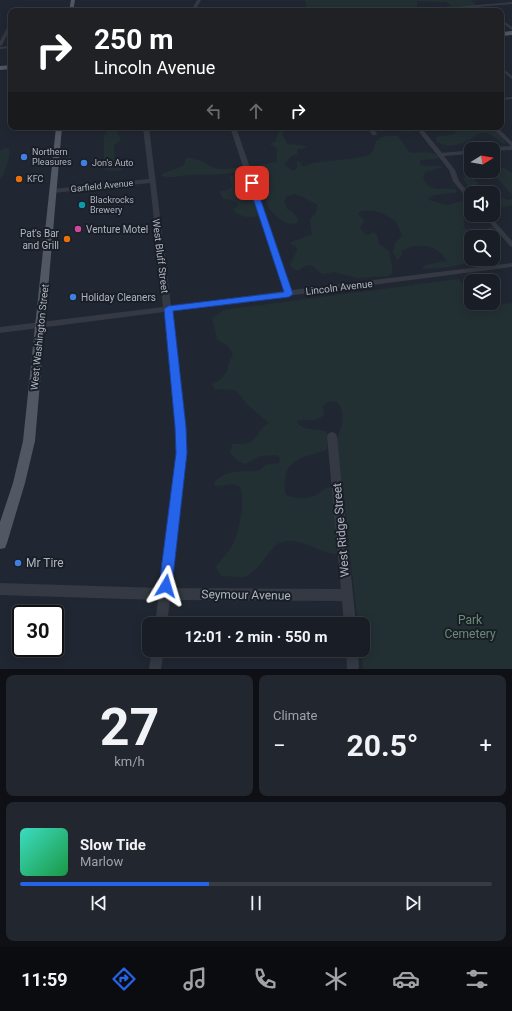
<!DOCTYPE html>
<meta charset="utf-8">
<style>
body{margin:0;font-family:Roboto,sans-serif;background:#22262e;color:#f1f3f6;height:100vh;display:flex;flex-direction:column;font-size:15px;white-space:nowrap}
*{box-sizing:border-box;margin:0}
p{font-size:13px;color:#9fa2a7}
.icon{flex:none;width:22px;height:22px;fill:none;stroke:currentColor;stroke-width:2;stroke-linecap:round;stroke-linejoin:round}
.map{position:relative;height:669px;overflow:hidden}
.details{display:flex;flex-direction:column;gap:6px;padding:6px;background:#0e1015;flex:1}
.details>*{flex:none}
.hud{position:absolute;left:8px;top:8px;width:496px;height:122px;border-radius:8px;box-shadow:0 2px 10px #0003,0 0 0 1px #373b43;background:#202124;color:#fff;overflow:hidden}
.needle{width:26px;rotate:79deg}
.tools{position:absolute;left:464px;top:142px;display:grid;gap:8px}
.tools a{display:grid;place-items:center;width:36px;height:36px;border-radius:8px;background:#191d26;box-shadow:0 2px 10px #0003,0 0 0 1px #373b43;font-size:20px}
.speed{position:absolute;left:12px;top:605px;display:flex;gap:8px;font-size:20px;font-weight:700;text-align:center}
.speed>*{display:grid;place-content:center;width:52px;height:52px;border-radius:50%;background:#191d26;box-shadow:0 2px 10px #0003,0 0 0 1px #373b43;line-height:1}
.speed .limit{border:2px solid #111;border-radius:6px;background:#fff;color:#111}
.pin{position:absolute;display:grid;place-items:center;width:34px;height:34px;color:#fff;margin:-17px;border-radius:8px;box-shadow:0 2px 6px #0006}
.me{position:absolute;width:44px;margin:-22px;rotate:7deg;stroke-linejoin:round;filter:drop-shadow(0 0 3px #0008)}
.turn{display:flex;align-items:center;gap:14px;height:84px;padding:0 20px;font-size:18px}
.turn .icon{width:52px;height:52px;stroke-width:2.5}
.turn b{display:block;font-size:28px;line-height:34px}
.lanes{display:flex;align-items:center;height:38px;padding:0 20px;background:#0003;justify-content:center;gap:20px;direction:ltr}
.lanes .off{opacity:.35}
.big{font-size:30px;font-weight:700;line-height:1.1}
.details .card{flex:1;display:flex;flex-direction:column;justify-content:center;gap:6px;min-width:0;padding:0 14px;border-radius:8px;background:#22262e}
.details .dial{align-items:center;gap:0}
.dial b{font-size:52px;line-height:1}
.song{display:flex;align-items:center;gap:12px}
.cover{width:48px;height:48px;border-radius:6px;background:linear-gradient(135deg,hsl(170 70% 55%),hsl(140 70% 35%))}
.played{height:4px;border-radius:2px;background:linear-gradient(90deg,#2563eb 40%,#373b43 40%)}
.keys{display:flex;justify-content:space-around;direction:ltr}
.heat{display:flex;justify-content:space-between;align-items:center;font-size:22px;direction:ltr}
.details .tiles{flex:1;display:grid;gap:6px;grid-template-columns:1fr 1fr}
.card:last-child{grid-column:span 2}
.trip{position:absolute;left:142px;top:617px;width:228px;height:40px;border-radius:8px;background:#191d26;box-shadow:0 2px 10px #0003,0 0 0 1px #373b43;font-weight:700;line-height:40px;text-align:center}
.dock{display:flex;height:64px;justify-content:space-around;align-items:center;background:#0a0c0f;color:#9fa2a7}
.dock .icon{width:28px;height:28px}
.dock .selected{color:#2563eb}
.dock b{font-size:18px;color:#f1f3f6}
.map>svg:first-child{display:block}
.green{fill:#233033}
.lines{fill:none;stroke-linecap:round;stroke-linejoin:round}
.minor{fill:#343943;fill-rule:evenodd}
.major{fill:#525863;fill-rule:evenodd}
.route{fill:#2563eb;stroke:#184099}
.shop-dot{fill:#3f7fe0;stroke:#1a1e27;stroke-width:1.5}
.food-dot{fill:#e8710a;stroke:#1a1e27;stroke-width:1.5}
.culture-dot{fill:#0f9aa8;stroke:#1a1e27;stroke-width:1.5}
.hotel-dot{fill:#d1479c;stroke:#1a1e27;stroke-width:1.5}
.labels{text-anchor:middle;stroke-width:4;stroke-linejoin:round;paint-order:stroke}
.far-poi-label{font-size:9px;fill:#aeb4c0;stroke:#1a1e27;text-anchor:start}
.far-street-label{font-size:9px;fill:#aeb4c0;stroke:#1a1e27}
.poi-label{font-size:10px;fill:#aeb4c0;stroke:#1a1e27;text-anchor:start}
.street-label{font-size:10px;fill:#aeb4c0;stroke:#1a1e27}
.near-street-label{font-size:12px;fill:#aeb4c0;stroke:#1a1e27}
.near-poi-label{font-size:12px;fill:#aeb4c0;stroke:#1a1e27;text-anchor:start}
.near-park-label{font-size:12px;fill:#698c74;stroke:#1a1e27}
</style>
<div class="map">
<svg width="512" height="669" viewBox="0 0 512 669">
<rect width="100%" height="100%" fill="#212732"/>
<path class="green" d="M305,0H481L472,1L479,7L474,9L472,11L437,10L452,5L446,2L417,1V9L392,11H237L305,8L307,7Z
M109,127H115L121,140L114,145V160L124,167C120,173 111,171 105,170L104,168V136Z
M410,127H492L506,143L505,144C498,141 491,133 484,133C476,133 473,138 467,141C458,146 443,148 436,140V137L456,134L452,128C444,127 433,126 425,127C417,129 415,132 406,132V128Z
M280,130L283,131V137L286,141V144L306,146L305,148L297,149V154L290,157L284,165L293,171L297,169V162L299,161L302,166C307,167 309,164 314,163C333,160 351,160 370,155L374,149L376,141C383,135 389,135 398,136L409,152C419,155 430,148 439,157L437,159L420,160V164C427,169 436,163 443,167L425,172L423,178C428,193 442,188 454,189L458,192L434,195L428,198L429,200L446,205L452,204L464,200L471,203V215H481L479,217L468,216L464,218V227L473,235C481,234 483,232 490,227H493L499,233L494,241L500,250L497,254L493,256V237H471V243L465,246L467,259L463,264L442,268L423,269V267L425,265L447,261C438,244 417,242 401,251L402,256L397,260L393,252L395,243L402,236C402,231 397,227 396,221C382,213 376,208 359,212L358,214L364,221L360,228L365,234L367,235L374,232L378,237V243L389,251L393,273L388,276L357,278L335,272L323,274C319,272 314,266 310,265C302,264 298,277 290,265L298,248L289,243L312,234L310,219L316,213L318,205L301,196L295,194L287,196L284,201L287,209C293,212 296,214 298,221C289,230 272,214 268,206C262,193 259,179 255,166L277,162V147L270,145L276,141L278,132Z
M4,148L9,149C11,156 4,174 0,180V151Z
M189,158C203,159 209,168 219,169C227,170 234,167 242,168V170C225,176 205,174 187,175C178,176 170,179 162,176V174C170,170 178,169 185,164V159Z
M493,168H505L512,173V195L493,173Z
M241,174L248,178L259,214L257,216C248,218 239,217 233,209L238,206C236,199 230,200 223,199L220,194V191L227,190L232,186L229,176Z
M469,176L475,179L482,189L490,193H472L463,178Z
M493,195L509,200L512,199V205L499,208L493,206Z
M459,279L471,296V303H476L480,308L512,303V669H363L361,650H363V624H358L337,439C342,427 347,413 337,402L333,401L326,403L323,406L324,415C315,423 307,418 297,421L298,424L304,428L326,431L328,439L327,450C310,456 286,457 285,480C284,486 284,490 286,495C295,498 305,500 314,496C320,494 323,488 330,487L333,490L340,551L336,554C318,553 294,532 276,545C266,554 260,567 249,575L243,577L221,576L216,567C221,559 230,552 233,544C239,532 247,497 239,486L232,484L216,486L214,483C223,470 241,472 255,471C261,471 262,467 266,465C269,463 275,464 279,463L280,458L277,455L260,456L245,464L238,461L230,453L232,444C262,445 250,436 269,423L247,404L236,390L214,389L212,384C230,377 226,367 233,354L228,346L217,339L212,318L224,310Z"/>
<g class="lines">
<path class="minor" d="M197,0H201L195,11H191Z
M512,2V4L437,10L438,11H434L432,9Z
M501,19L512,27V30L501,22Z
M11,23V28L2,45L0,46V41L9,24Z
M11,46V48L0,49V47Z
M501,67L512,76V79L501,70Z
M512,97V99L501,100V98Z
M143,127H149L171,306L284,291L230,127H236L292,290L512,263V267L171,311L186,427V453L171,588L341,589L327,436L329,433L332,432L335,433L337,436L356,624H344L342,601L170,600L167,624H155L158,600L0,595V583L160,588L176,453V427L164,312L0,333V327L163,307L150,183L53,193L50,191L53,189L149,179Z
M367,127H373L377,134L376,135H372Z
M491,127H497L512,142V150L493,151V149H490L493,147L511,146Z
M422,130L424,131L442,153L471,150V154L444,156L455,170L459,181L471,196V202L469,201L453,181L449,170L419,132Z
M483,215H489L512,241V247L510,246Z
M152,650H164L161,669H149Z
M346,650H358L359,669H347Z"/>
<path class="major" d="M71,0H75L73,11H69Z
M512,31V35L501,36V32Z
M11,65V69L0,70V66Z
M56,127H62L35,441L25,483L7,543L5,548L0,549V522L13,483L23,441Z"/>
</g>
<path class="route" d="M252,181L255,183L293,294L289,297L173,311L186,427L187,453L172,586L170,590L166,592L161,590L159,586L176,453L175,427L164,309L168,306L284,292L248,183Z"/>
<g class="shop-dot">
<circle cx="24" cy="157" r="4"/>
<circle cx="84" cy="163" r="4"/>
<circle cx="73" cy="297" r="4"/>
<circle cx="18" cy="563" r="4"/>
</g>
<g class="food-dot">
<circle cx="19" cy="179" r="4"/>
<circle cx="67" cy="239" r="4"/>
</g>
<circle class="culture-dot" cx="82" cy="205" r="4"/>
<circle class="hotel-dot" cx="78" cy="229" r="4"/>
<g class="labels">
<g class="far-poi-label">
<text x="32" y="155">Northern<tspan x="32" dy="10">Pleasures</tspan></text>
<text x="92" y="166">Jon's Auto</text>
<text x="27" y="182">KFC</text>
<text x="90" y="203">Blackrocks<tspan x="90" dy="10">Brewery</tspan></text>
</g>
<g class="far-street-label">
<text transform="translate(102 186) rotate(-6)" y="3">Garfield Avenue</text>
</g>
<g class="poi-label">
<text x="86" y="233">Venture Motel</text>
<text x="59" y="237" text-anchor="end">Pat's Bar<tspan x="59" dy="12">and Grill</tspan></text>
<text x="81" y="301">Holiday Cleaners</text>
</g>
<g class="street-label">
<text transform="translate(161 256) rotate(83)" y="4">West Bluff Street</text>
<text transform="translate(339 287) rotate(-7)" y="4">Lincoln Avenue</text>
<text transform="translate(39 337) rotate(-84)" y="4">West Washington Street</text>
</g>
<g class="near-street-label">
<text transform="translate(341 530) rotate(-95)" y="4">West Ridge Street</text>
<text transform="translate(246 595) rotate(1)" y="4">Seymour Avenue</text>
</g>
<g class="near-poi-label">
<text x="26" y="567">Mr Tire</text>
</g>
<g class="near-park-label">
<text x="470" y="624">Park<tspan x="470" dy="14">Cemetery</tspan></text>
</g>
</g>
</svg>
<div class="tools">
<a><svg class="needle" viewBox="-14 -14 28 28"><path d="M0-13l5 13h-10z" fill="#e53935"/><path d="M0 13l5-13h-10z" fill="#9fa2a7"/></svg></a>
<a><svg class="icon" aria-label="sound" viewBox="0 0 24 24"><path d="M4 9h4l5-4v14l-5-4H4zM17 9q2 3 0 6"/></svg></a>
<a><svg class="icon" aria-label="search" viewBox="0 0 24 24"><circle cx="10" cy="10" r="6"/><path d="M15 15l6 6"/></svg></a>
<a><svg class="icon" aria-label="layers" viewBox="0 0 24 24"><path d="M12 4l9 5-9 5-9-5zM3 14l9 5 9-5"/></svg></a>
</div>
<div class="speed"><div class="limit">30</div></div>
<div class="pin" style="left:252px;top:183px;background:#d93025"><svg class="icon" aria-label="arrive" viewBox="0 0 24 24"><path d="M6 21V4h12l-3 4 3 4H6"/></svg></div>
<svg class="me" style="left:166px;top:586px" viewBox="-20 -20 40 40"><path d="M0-17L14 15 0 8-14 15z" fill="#2563eb" stroke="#fff" stroke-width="4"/></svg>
<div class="trip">12:01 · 2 min · 550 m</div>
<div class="hud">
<div class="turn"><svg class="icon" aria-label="right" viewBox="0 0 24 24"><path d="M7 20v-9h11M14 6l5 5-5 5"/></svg><div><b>250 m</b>Lincoln Avenue</div></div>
<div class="lanes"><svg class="icon off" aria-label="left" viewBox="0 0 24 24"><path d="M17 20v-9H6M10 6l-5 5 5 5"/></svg><svg class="icon off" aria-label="ahead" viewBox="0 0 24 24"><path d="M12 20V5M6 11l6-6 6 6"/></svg><svg class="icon" aria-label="right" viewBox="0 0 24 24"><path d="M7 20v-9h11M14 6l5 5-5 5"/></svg></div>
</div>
</div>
<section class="details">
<div class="tiles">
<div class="card dial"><b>27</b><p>km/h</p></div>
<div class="card"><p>Climate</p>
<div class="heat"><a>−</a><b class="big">20.5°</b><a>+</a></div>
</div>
<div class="card">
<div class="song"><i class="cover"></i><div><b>Slow Tide</b><p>Marlow</p></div></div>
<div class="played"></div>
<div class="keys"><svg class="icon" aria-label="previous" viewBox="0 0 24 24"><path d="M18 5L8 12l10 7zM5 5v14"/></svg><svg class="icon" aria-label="pause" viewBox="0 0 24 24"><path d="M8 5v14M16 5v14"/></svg><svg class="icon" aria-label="next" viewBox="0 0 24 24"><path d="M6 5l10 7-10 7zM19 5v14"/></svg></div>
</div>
</div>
</section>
<nav class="dock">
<b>11:59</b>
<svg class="icon selected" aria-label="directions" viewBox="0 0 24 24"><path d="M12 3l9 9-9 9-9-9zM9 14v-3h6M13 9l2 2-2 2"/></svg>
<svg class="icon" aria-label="music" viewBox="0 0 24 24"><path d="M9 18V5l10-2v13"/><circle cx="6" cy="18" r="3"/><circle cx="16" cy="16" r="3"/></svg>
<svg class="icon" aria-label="phone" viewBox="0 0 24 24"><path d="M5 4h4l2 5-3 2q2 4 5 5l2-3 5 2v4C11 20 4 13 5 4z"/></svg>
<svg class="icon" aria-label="climate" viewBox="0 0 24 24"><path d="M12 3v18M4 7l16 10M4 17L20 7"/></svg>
<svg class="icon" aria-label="car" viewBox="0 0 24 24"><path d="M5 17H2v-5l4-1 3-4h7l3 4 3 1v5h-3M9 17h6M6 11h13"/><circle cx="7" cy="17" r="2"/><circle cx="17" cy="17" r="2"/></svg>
<svg class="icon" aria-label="filters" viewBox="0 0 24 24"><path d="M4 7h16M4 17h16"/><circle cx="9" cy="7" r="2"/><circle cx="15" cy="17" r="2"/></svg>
</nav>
